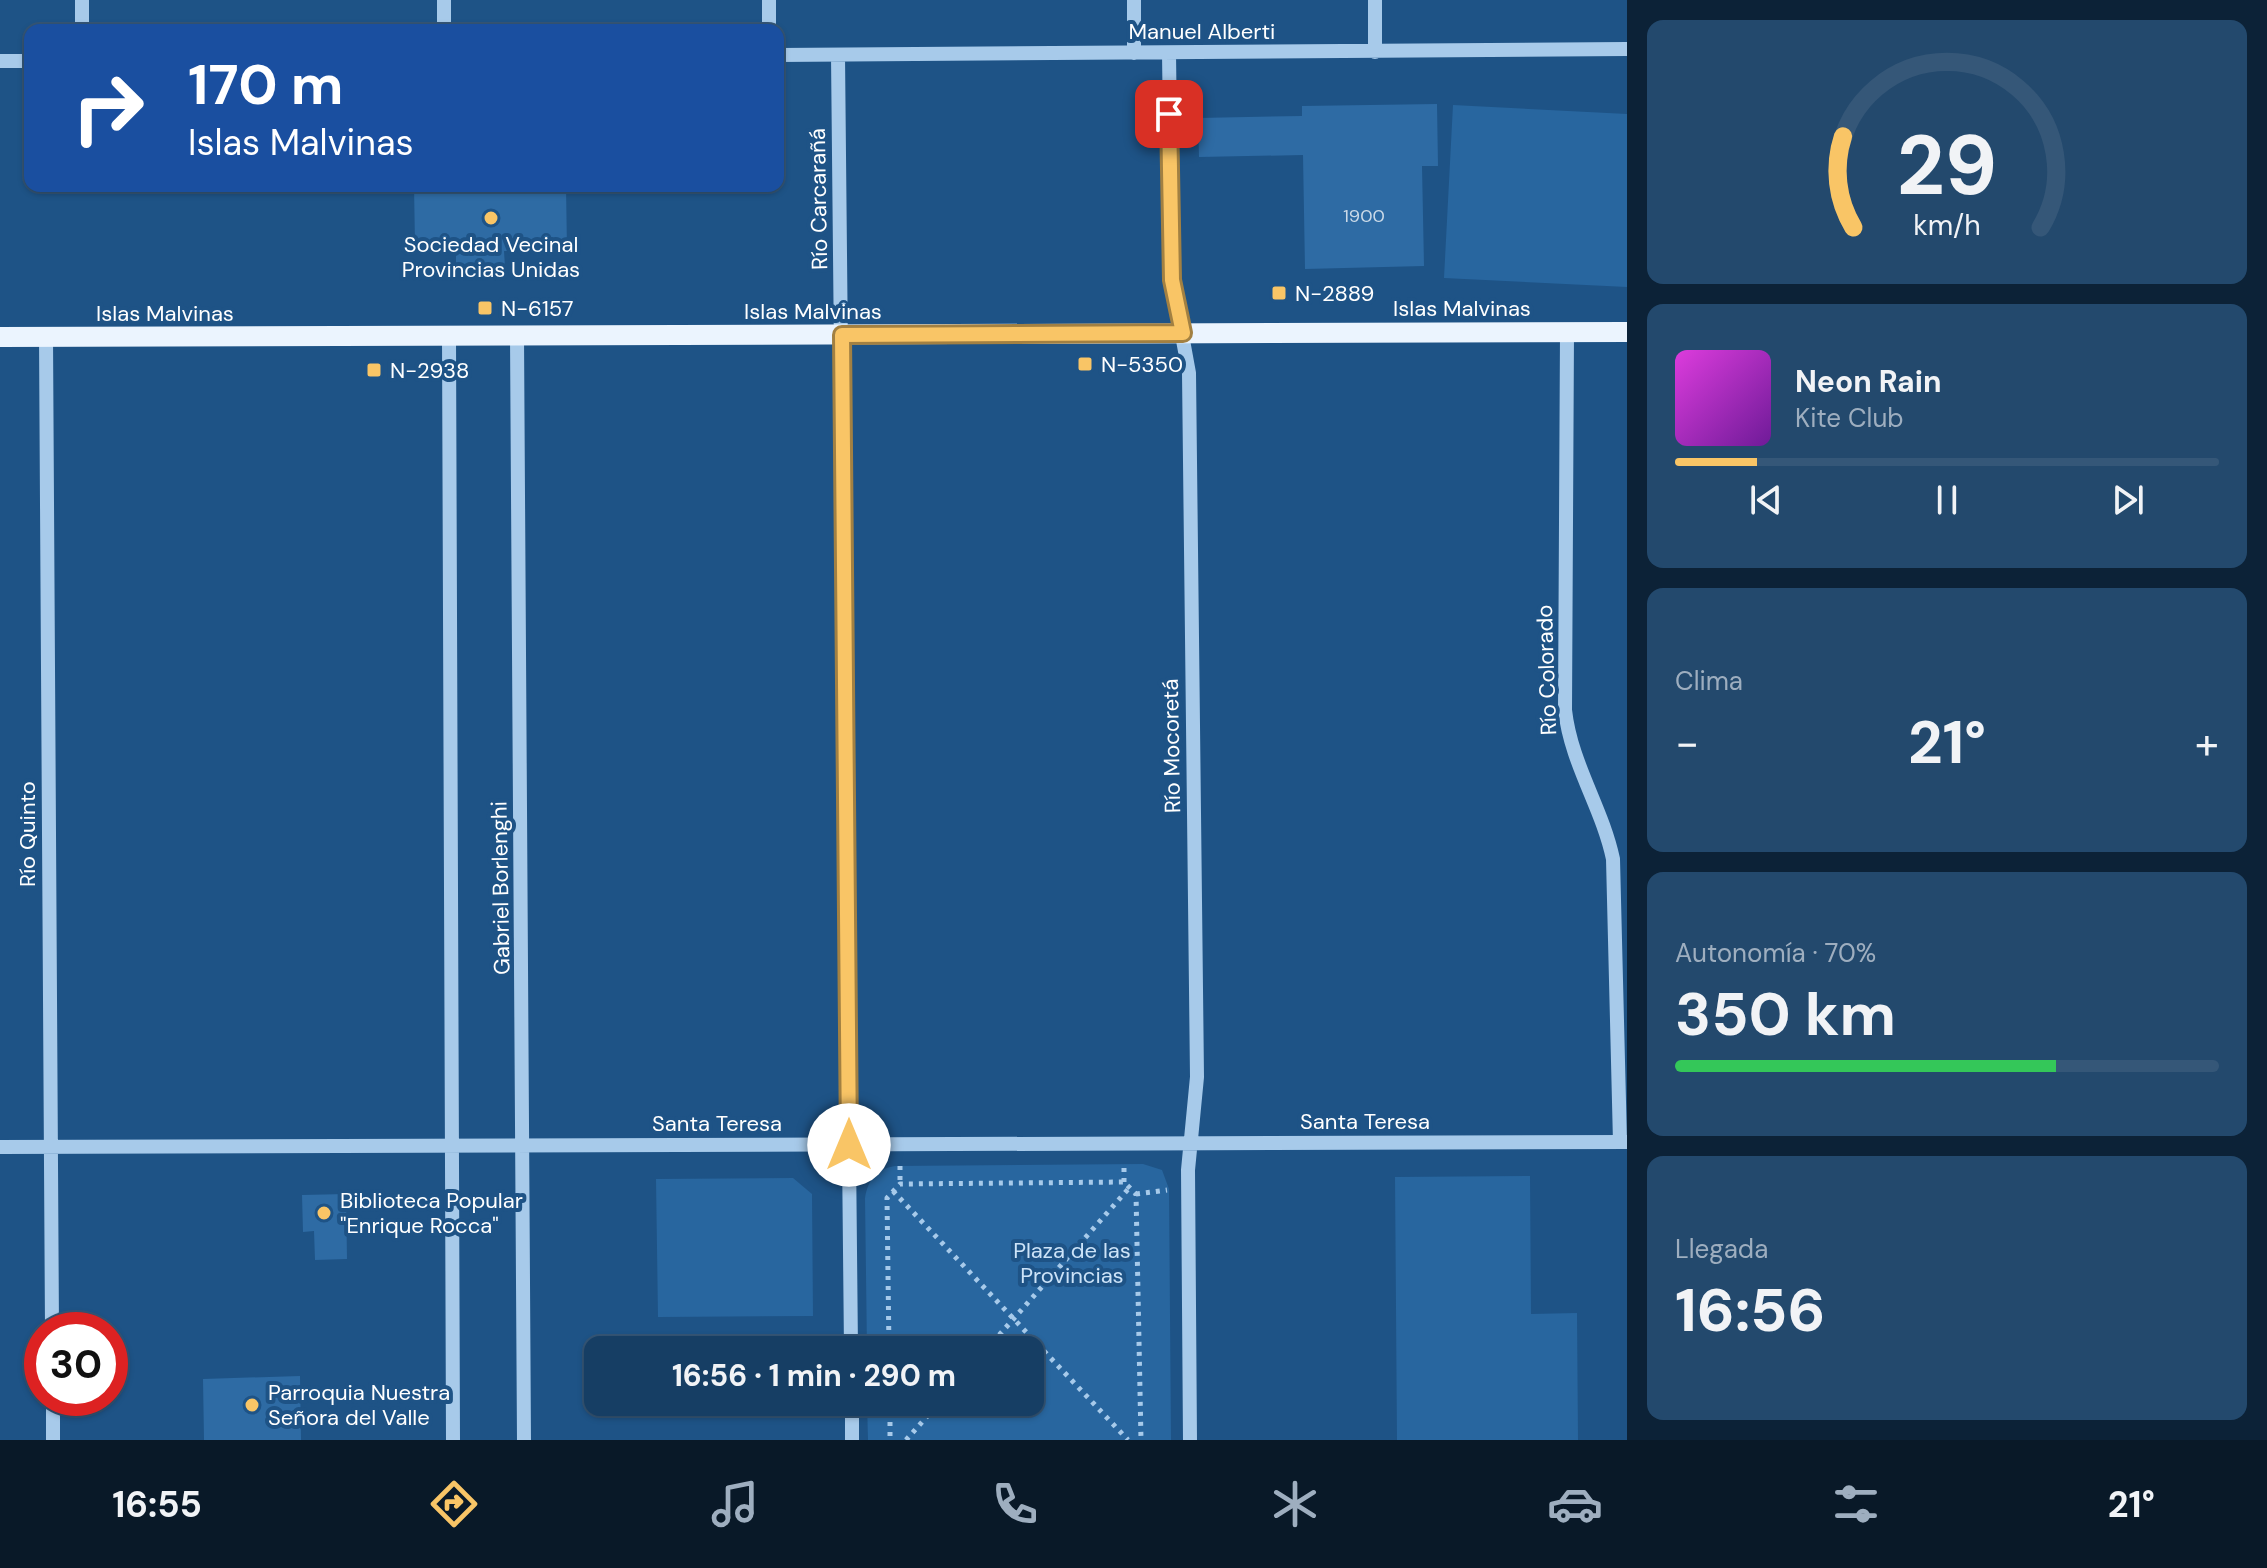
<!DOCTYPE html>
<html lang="es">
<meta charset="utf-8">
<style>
body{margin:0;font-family:"DM Sans",sans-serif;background:#23496d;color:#f1f3f6;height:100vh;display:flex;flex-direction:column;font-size:30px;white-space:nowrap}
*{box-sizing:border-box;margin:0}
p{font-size:26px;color:#9eaebf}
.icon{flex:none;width:44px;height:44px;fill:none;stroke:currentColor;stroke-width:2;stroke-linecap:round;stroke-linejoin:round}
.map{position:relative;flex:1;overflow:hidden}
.side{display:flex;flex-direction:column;gap:20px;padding:20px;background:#0c2237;width:640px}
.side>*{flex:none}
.guide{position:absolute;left:24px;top:24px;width:760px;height:168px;border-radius:16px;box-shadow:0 2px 6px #0004,0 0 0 2px #355778;background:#1a4fa0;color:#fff;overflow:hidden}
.speed{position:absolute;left:24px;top:1312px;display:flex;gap:16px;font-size:40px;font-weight:700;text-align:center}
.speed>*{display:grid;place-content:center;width:104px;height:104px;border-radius:50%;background:#163e64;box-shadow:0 2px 6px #0004,0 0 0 2px #355778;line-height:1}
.speed .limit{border:12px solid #d22;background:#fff;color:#111}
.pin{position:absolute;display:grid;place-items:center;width:68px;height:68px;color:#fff;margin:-34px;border-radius:16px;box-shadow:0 4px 12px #0006}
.me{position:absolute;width:88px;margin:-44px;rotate:0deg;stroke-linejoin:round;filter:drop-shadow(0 0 6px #0008)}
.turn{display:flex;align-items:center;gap:28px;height:168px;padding:0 32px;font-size:36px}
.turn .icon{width:104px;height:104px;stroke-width:2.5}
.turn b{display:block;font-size:56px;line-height:68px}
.big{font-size:60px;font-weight:700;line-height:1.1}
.side .card{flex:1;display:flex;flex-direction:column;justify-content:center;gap:12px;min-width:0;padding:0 28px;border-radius:16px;background:#23496d}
.side .dial{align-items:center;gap:0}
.dial svg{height:208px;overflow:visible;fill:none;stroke:#355778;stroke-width:7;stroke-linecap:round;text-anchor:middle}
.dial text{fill:#f1f3f6;stroke:none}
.song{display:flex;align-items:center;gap:24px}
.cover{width:96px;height:96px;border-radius:12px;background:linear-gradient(135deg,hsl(300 70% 55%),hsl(280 70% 35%))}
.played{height:8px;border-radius:4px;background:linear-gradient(90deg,#f9c566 15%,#355778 15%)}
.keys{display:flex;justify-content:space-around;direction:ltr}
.heat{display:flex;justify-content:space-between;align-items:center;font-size:44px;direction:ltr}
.charge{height:12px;border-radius:6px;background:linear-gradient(90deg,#34c759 70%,#355778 0)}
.trip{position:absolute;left:584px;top:1336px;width:460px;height:80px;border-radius:16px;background:#163e64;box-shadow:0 2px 6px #0004,0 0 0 2px #355778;font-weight:700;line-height:80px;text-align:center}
.dock{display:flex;height:128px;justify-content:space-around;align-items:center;background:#091928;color:#9eaebf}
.dock .icon{width:56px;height:56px}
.dock .selected{color:#f9c566}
.dock b{font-size:36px;color:#f1f3f6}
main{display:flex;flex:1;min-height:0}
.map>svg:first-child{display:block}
.green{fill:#28669f}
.building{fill:#2e6ba4}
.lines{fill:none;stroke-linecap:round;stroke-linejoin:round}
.path{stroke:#a7caea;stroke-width:5;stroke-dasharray:4 6;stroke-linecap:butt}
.minor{stroke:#a7caea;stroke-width:14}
.major{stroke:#ebf4fe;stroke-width:20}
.route-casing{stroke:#a28042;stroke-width:20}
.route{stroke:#f9c566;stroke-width:14}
.poi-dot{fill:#f9c566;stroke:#1e5386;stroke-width:3}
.labels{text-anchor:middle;stroke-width:8;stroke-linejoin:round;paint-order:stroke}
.number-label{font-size:18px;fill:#cbdae8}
.street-label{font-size:22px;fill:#fff;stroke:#1e5386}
.poi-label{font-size:22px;fill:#fff;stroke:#1e5386;text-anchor:start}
.park-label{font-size:22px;fill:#cce3f8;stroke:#1e5386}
</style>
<main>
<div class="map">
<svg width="1627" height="1440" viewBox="0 0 1627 1440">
<rect width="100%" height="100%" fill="#1e5386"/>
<path class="green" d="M1453,105L1627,114V287L1444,278Z
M1143,1164L1162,1170L1169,1189L1171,1440H868L867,1402H1030V1350H867L865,1198C868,1180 876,1169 895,1166Z
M1530,1176L1531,1314L1577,1313L1578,1440H1397L1395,1177Z
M793,1178L812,1194L813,1316L658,1317L656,1179Z"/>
<path class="building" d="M1437,104L1438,166H1422L1424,266L1305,269L1303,155L1199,157L1198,118L1302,116V106Z
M414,186H566L567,250L504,251L505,267L456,268V244L415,245Z
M346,1194L347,1259L315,1260L314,1231L303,1232L302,1195Z
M300,1376L301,1440H204L203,1379Z"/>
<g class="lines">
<path class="path" d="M900,1166V1184
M1124,1182V1164
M893,1191L1128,1440
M1136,1194L1167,1190
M889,1350L887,1198L900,1184L1124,1182L1136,1194L1141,1440
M986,1350L1130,1187
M890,1402V1440
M906,1440L940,1402"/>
<path class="minor" d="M444,0V30
M769,0V30
M1375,0V52
M82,30V0
M1134,53V0
M1169,53L1172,280L1189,373L1197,1077L1188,1170L1190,1440
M778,55L1627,49
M838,55L851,1350
M0,61H30
M1567,333L1565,710C1571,764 1602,807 1613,859L1620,1142
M517,336L524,1440
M46,337L52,1330
M449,337L453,1440
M0,1147L1627,1142
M53,1398V1440
M852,1402V1440"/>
<path class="major" d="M0,337L1627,332"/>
</g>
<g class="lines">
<defs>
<path id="route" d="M849,1145L842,335L1183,333L1172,280L1169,114"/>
</defs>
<use href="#route" class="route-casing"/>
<use href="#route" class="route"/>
</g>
<g class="poi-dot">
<circle cx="491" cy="218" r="8"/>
<rect x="1271" y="285" width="16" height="16" rx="4"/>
<rect x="477" y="300" width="16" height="16" rx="4"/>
<rect x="1077" y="356" width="16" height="16" rx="4"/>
<rect x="366" y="362" width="16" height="16" rx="4"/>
<circle cx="324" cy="1213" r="8"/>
<circle cx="252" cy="1405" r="8"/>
</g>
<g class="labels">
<g class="number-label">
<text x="1364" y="222">1900</text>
</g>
<g class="street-label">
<text x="1202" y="39">Manuel Alberti</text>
<text transform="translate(818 199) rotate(-91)" y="8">Río Carcarañá</text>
<text x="1462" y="316">Islas Malvinas</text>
<text x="813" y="319">Islas Malvinas</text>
<text x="165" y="321">Islas Malvinas</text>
<text transform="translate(1546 670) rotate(-92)" y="8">Río Colorado</text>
<text transform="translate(1171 746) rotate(-91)" y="8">Río Mocoretá</text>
<text transform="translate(27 834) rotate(-90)" y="8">Río Quinto</text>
<text transform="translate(500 888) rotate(-91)" y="8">Gabriel Borlenghi</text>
<text x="1365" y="1129">Santa Teresa</text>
<text x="717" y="1131">Santa Teresa</text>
</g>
<g class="poi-label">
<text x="491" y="252" text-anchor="middle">Sociedad Vecinal<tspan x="491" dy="25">Provincias Unidas</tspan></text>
<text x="1295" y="301">N-2889</text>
<text x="501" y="316">N-6157</text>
<text x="1101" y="372">N-5350</text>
<text x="390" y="378">N-2938</text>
<text x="340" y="1208">Biblioteca Popular<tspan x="340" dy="25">"Enrique Rocca"</tspan></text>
<text x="268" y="1400">Parroquia Nuestra<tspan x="268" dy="25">Señora del Valle</tspan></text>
</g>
<g class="park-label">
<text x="1072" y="1258">Plaza de las<tspan x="1072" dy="25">Provincias</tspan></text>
</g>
</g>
</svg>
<div class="speed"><div class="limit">30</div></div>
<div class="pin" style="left:1169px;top:114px;background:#d93025"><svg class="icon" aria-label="arrive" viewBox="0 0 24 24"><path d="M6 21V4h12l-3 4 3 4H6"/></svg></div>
<svg class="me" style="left:849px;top:1145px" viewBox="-20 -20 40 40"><circle r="19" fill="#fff"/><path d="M0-13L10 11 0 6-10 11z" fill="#f9c566"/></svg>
<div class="trip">16:56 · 1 min · 290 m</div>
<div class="guide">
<div class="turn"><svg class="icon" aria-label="right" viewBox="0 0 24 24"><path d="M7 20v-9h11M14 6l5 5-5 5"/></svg><div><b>170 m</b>Islas Malvinas</div></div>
</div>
</div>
<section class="side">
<div class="card dial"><svg viewBox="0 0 100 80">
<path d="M14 69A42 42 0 1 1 86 69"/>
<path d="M14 69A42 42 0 0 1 10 34" stroke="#f9c566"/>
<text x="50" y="56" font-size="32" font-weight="700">29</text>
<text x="50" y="72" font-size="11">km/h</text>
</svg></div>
<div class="card">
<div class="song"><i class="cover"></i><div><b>Neon Rain</b><p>Kite Club</p></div></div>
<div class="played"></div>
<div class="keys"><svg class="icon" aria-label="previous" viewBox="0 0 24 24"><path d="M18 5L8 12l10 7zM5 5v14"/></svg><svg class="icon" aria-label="pause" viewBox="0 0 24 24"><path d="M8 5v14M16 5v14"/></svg><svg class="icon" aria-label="next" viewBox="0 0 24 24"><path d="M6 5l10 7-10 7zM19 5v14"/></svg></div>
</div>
<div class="card"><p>Clima</p>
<div class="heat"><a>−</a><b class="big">21°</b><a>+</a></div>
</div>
<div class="card"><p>Autonomía · 70%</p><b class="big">350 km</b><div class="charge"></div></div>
<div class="card"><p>Llegada</p><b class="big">16:56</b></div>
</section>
</main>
<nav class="dock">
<b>16:55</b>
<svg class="icon selected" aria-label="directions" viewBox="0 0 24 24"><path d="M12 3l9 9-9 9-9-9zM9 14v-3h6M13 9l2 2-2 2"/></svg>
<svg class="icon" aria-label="music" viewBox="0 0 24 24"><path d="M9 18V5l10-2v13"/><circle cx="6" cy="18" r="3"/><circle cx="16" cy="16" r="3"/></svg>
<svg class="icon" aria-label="phone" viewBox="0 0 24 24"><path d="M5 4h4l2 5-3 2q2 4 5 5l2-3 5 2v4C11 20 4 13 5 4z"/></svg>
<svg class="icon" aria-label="climate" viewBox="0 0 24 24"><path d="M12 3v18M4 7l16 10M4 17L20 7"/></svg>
<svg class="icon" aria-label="car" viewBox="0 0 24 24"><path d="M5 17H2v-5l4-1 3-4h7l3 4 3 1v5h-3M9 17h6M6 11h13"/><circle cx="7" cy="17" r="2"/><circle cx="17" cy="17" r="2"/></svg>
<svg class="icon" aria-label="filters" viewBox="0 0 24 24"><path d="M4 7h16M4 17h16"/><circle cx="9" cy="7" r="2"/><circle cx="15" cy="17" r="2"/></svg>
<b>21°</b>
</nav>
